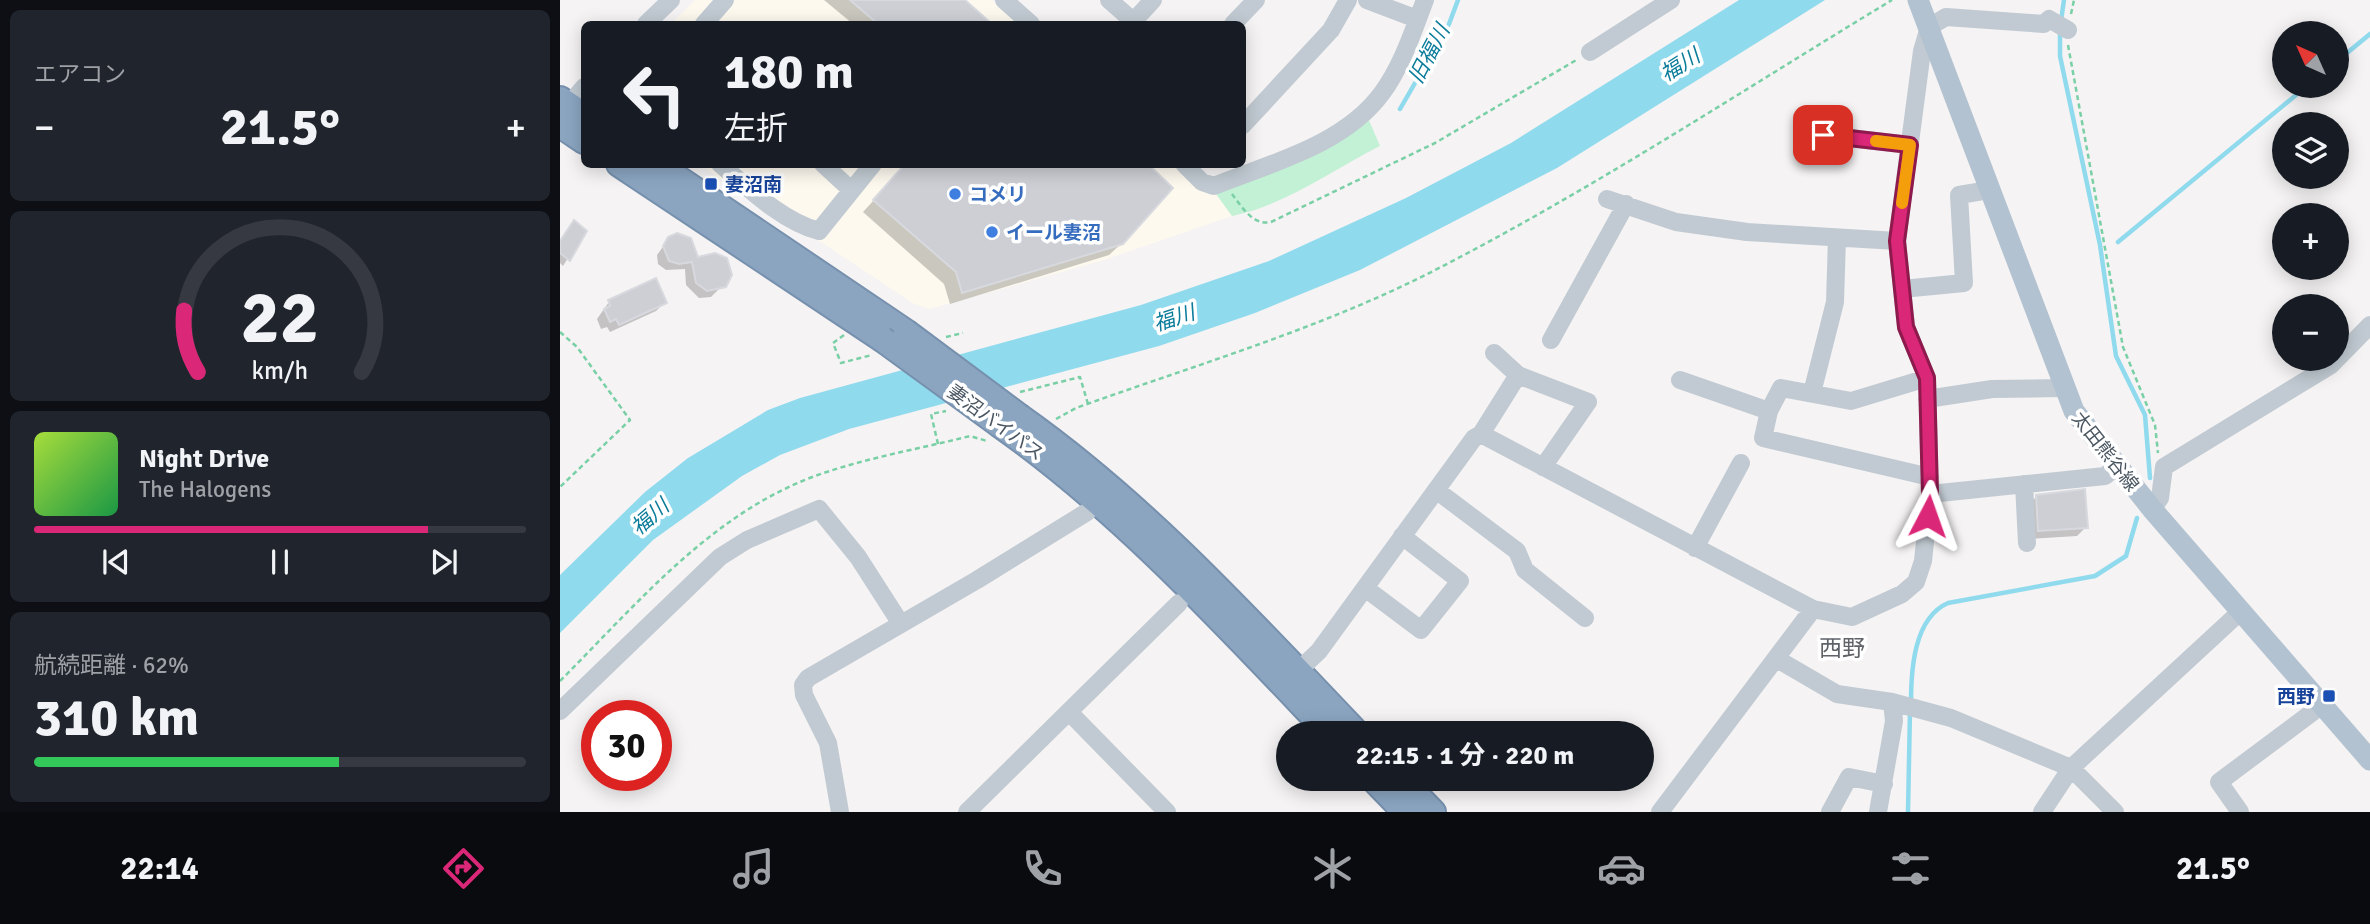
<!DOCTYPE html>
<html lang="ja">
<meta charset="utf-8">
<style>
body{margin:0;font-family:Signika,"Noto Sans JP",sans-serif;background:#20242c;color:#f1f3f6;height:100vh;display:flex;flex-direction:column;font-size:26px;white-space:nowrap}
*{box-sizing:border-box;margin:0}
p{font-size:23px;color:#9ea1a6}
.icon{flex:none;width:38px;height:38px;fill:none;stroke:currentColor;stroke-width:2;stroke-linecap:round;stroke-linejoin:round}
.map{position:relative;flex:1;overflow:hidden}
.drawer{display:flex;flex-direction:column;gap:10px;padding:10px;background:#0d0f14;width:560px}
.drawer>*{flex:none}
.top-card{position:absolute;left:21px;top:21px;width:665px;height:147px;border-radius:10px;box-shadow:0 4px 18px #0003;background:#171b24;color:#f1f3f6;overflow:hidden}
.needle{width:46px;rotate:315deg}
.controls{position:absolute;left:1712px;top:21px;display:grid;gap:14px}
.controls a{display:grid;place-items:center;width:77px;height:77px;border-radius:50%;background:#171b24;box-shadow:0 4px 18px #0003;font-size:35px}
.speed{position:absolute;left:21px;top:700px;display:flex;gap:14px;font-size:35px;font-weight:700;text-align:center}
.speed>*{display:grid;place-content:center;width:91px;height:91px;border-radius:50%;background:#171b24;box-shadow:0 4px 18px #0003;line-height:1}
.speed .limit{border:10px solid #d22;background:#fff;color:#111}
.pin{position:absolute;display:grid;place-items:center;width:60px;height:60px;color:#fff;margin:-30px;border-radius:14px;box-shadow:0 4px 10px #0006}
.me{position:absolute;width:77px;margin:-38px;rotate:4deg;stroke-linejoin:round;filter:drop-shadow(0 0 5px #0008)}
.turn{display:flex;align-items:center;gap:24px;height:147px;padding:0 28px;font-size:32px}
.turn .icon{width:91px;height:91px;stroke-width:2.5}
.turn b{display:block;font-size:49px;line-height:60px}
.big{font-size:52px;font-weight:700;line-height:1.1}
.drawer .card{flex:1;display:flex;flex-direction:column;justify-content:center;gap:10px;min-width:0;padding:0 24px;border-radius:10px;background:#20242c}
.drawer .dial{align-items:center;gap:0}
.dial svg{height:182px;overflow:visible;fill:none;stroke:#363941;stroke-width:7;stroke-linecap:round;text-anchor:middle}
.dial text{fill:#f1f3f6;stroke:none}
.song{display:flex;align-items:center;gap:21px}
.cover{width:84px;height:84px;border-radius:10px;background:linear-gradient(135deg,hsl(80 70% 55%),hsl(140 70% 35%))}
.played{height:7px;border-radius:4px;background:linear-gradient(90deg,#db2777 80%,#363941 80%)}
.keys{display:flex;justify-content:space-around;direction:ltr}
.heat{display:flex;justify-content:space-between;align-items:center;font-size:38px;direction:ltr}
.charge{height:10px;border-radius:5px;background:linear-gradient(90deg,#34c759 62%,#363941 0)}
.trip{position:absolute;left:716px;top:721px;width:378px;height:70px;border-radius:35px;background:#171b24;box-shadow:0 4px 18px #0003;font-weight:700;line-height:70px;text-align:center}
.menu{display:flex;height:112px;justify-content:space-around;align-items:center;background:#090b0e;color:#9ea1a6}
.menu .icon{width:49px;height:49px}
.menu .active{color:#db2777}
.menu b{font-size:32px;color:#f1f3f6}
main{display:flex;flex:1;min-height:0}
.map>svg:first-child{display:block}
.commercial{fill:#fdf9ef}
.green{fill:#c3f1d5}
.water{fill:#90daee}
.shadow{fill:#0003}
.lines{fill:none;stroke-linecap:round;stroke-linejoin:round}
.stream{stroke:#90daee;stroke-width:4.5}
.building{fill:#cdcfd5;stroke:#d7d9de;stroke-width:2}
.highway-casing{stroke:#7690ad;stroke-width:28}
.path{stroke:#7ad0a6;stroke-width:2.5;stroke-dasharray:5 3.5;stroke-linecap:butt}
.minor{stroke:#c1cad2;stroke-width:18}
.major{stroke:#b3c2d1;stroke-width:21}
.highway{stroke:#8ba5c1;stroke-width:24}
.highway-bridge-casing{stroke:#7690ad;stroke-width:28;stroke-linecap:butt}
.highway-bridge{stroke:#8ba5c1;stroke-width:24}
.route-casing{stroke:#8e194d;stroke-width:18}
.route{stroke:#db2777;stroke-width:12}
.slow{stroke:#f59e0b;stroke-width:12}
.transit-dot{fill:#1a4fb4;stroke:#fff;stroke-width:2.5}
.shop-dot{fill:#3f7fe0;stroke:#fff;stroke-width:2.5}
.labels{text-anchor:middle;stroke-width:7;stroke-linejoin:round;paint-order:stroke}
.transit-label{font-size:19px;font-weight:bold;fill:#164399;stroke:#fff;text-anchor:start}
.shop-label{font-size:19px;font-weight:bold;fill:#366cbe;stroke:#fff;text-anchor:start}
.street-label{font-size:19px;fill:#4a5661;stroke:#fff}
.water-label{font-size:21px;font-style:italic;fill:#0c7c9b;stroke:#fff}
.quarter-label{font-size:23px;fill:#5f6368;stroke:#fff}
</style>
<main>
<section class="drawer">
<div class="card"><p>エアコン</p>
<div class="heat"><a>−</a><b class="big">21.5°</b><a>+</a></div>
</div>
<div class="card dial"><svg viewBox="0 0 100 80">
<path d="M14 69A42 42 0 1 1 86 69"/>
<path d="M14 69A42 42 0 0 1 8 42" stroke="#db2777"/>
<text x="50" y="56" font-size="32" font-weight="700">22</text>
<text x="50" y="72" font-size="11">km/h</text>
</svg></div>
<div class="card">
<div class="song"><i class="cover"></i><div><b>Night Drive</b><p>The Halogens</p></div></div>
<div class="played"></div>
<div class="keys"><svg class="icon" aria-label="previous" viewBox="0 0 24 24"><path d="M18 5L8 12l10 7zM5 5v14"/></svg><svg class="icon" aria-label="pause" viewBox="0 0 24 24"><path d="M8 5v14M16 5v14"/></svg><svg class="icon" aria-label="next" viewBox="0 0 24 24"><path d="M6 5l10 7-10 7zM19 5v14"/></svg></div>
</div>
<div class="card"><p>航続距離 · 62%</p><b class="big">310 km</b><div class="charge"></div></div>
</section>
<div class="map">
<svg width="1810" height="812" viewBox="0 0 1810 812">
<rect width="100%" height="100%" fill="#f5f3f3"/>
<path class="commercial" d="M135,0H432L459,24H111Z
M141,165H615L649,195L656,194L672,216L544,260L370,309L354,304L255,238L223,225Z"/>
<path class="green" d="M808,118L820,146C770,171 728,204 672,216L656,194Z"/>
<path class="water" d="M1179,0H1265L997,168L800,270L695,313L599,346L289,429L220,455L182,476L93,540L0,633V575L85,492L128,458L208,410L240,398L581,305L709,261L846,198L951,143Z"/>
<path class="shadow" d="M264,0H402L429,24H293Z
M347,164L562,243L549,255L390,304L384,284L303,212Z
M14,222L25,231L3,266L0,263V241Z
M122,235L130,239L136,259L168,280L151,297L139,298L126,285L125,269L106,270L98,264L97,255L105,244L113,236Z
M49,302H105L96,311L50,332L47,327L41,329L37,319Z
M1477,496L1526,527L1517,536L1470,539L1468,505Z"/>
<g class="lines">
<path class="stream" d="M1501,21L1504,0
M1500,30V56L1540,245L1556,356L1585,415L1590,478
M1776,62L1810,34
M840,109L889,24L898,0
M1558,242L1747,86
M1351,703C1351,669 1354,618 1388,603L1535,576L1566,556L1577,518
M1348,812L1350,711"/>
</g>
<path class="building" d="M290,0H405L432,24H318Z
M345,164H588L613,188L563,244L402,293L396,272L313,200Z
M14,220L27,231L10,261L0,253V241Z
M117,233L131,238L138,257L155,253L167,258L172,275L166,287L147,291L136,283L132,262L119,264L109,261L103,246L108,237Z
M96,278L107,303L59,325L56,319L50,322L44,309L50,306L48,300Z
M1525,489L1528,528L1478,531L1476,495Z"/>
<g class="lines">
<defs>
<path id="highway" d="M0,99L24,115
M0,125L24,141
M59,164L322,339
M97,164L346,332
M460,417C586,506 691,622 797,733
M440,425C563,512 666,625 769,733
M813,779L845,812
M841,779L873,812"/>
</defs>
<use href="#highway" class="highway-casing"/>
<path class="path" d="M1511,14L1514,0
M1508,45L1563,347L1595,425L1598,453
M672,194C682,207 693,226 711,222L875,143L1018,59
M0,332L17,347L70,420L0,487
M284,335L273,343L281,363L312,355
M386,337L403,333
M460,392L520,377L528,404
M496,419L516,408C638,364 766,327 881,267C1036,187 1183,90 1332,0
M378,444L371,414L386,411
M0,681C76,605 151,514 255,476C305,458 359,449 410,436L427,441"/>
<path class="minor" d="M444,0L471,24
M549,0L573,21
M807,0L857,19
M86,24L111,0
M144,24L165,0
M571,24L593,0
M673,24L696,0
M1030,52L1111,0
M2,113L24,87
M682,126L771,30L788,0
M1263,135L1350,145
M160,164C188,188 223,222 259,231L313,164
M263,164L290,189
M624,164L642,182L654,186C711,163 784,145 822,93C842,66 853,31 865,0
M1047,199L1116,222L1187,232L1337,241
M1342,289L1404,283L1399,195L1429,190
M991,340L1066,204
M934,353L958,375L1028,402L983,467
M1120,380L1209,411L1221,388L1291,401L1367,378
M1252,393L1275,302L1277,238
M1367,399L1432,389L1503,388
M1209,411L1203,438L1370,477
M921,434L958,375
M1464,484L1467,543
M876,490L957,551L965,570L1025,618
M1370,494L1545,476L1556,467
M1592,509L1600,498L1604,467L1771,365L1810,325
M1135,548L1181,463
M805,588L861,630L900,581L842,536
M1217,659L1277,694L1332,702L1334,721L1318,812
M738,671L759,651L914,438L921,434L1253,609L1292,617L1342,594L1356,582L1363,561L1370,494L1367,378L1346,327L1337,241L1362,51L1369,27L1386,17L1484,24L1489,19L1508,30
M1332,702L1391,718L1511,768L1482,812
M0,711L160,557L187,540L259,509L298,557L341,624
M510,713L607,812
M280,812L268,743L244,695L243,685L248,678L417,580L527,512L544,495
M407,812L619,603
M1100,812L1253,609
M1270,812L1289,777L1324,784
M1555,812L1511,768L1680,612
M1680,812L1659,782L1762,705"/>
<path class="major" d="M1358,0L1514,411L1592,509L1810,760"/>
<use href="#highway" class="highway"/>
<defs>
<path id="highway-bridge" d="M346,332L460,417
M322,339L440,425"/>
</defs>
<use href="#highway-bridge" class="highway-bridge-casing"/>
<use href="#highway-bridge" class="highway-bridge"/>
</g>
<g class="lines">
<defs>
<path id="route" d="M1263,135L1350,145L1337,241L1346,327L1367,378L1370,494L1368,516"/>
</defs>
<use href="#route" class="route-casing"/>
<use href="#route" class="route"/>
<path class="slow" d="M1316,141L1350,145L1342,203"/>
</g>
<g class="transit-dot">
<rect x="144" y="177" width="14" height="14" rx="3.5"/>
<rect x="1762" y="689" width="14" height="14" rx="3.5"/>
</g>
<g class="shop-dot">
<circle cx="395" cy="194" r="7"/>
<circle cx="432" cy="232" r="7"/>
</g>
<g class="labels">
<g class="transit-label">
<text x="165" y="191">妻沼南</text>
<text x="1755" y="703" text-anchor="end">西野</text>
</g>
<g class="shop-label">
<text x="409" y="201">コメリ</text>
<text x="446" y="239">イール妻沼</text>
</g>
<g class="street-label">
<text transform="translate(436 422) rotate(36)" y="7">妻沼バイパス</text>
<text transform="translate(1546 451) rotate(52)" y="7">太田熊谷線</text>
</g>
<g class="water-label">
<text transform="translate(869 54) rotate(-62)" y="7">旧福川</text>
<text transform="translate(1120 65) rotate(-32)" y="7">福川</text>
<text transform="translate(614 318) rotate(-18)" y="7">福川</text>
<text transform="translate(90 517) rotate(-41)" y="7">福川</text>
</g>
<g class="quarter-label">
<text x="1282" y="656">西野</text>
</g>
</g>
</svg>
<div class="controls">
<a><svg class="needle" viewBox="-14 -14 28 28"><path d="M0-13l5 13h-10z" fill="#e53935"/><path d="M0 13l5-13h-10z" fill="#9ea1a6"/></svg></a>
<a><svg class="icon" aria-label="layers" viewBox="0 0 24 24"><path d="M12 4l9 5-9 5-9-5zM3 14l9 5 9-5"/></svg></a>
<a>+</a>
<a>−</a>
</div>
<div class="speed"><div class="limit">30</div></div>
<div class="pin" style="left:1263px;top:135px;background:#d93025"><svg class="icon" aria-label="arrive" viewBox="0 0 24 24"><path d="M6 21V4h12l-3 4 3 4H6"/></svg></div>
<svg class="me" style="left:1368px;top:516px" viewBox="-20 -20 40 40"><path d="M0-17L14 15 0 8-14 15z" fill="#db2777" stroke="#fff" stroke-width="4"/></svg>
<div class="trip">22:15 · 1 分 · 220 m</div>
<div class="top-card">
<div class="turn"><svg class="icon" aria-label="left" viewBox="0 0 24 24"><path d="M17 20v-9H6M10 6l-5 5 5 5"/></svg><div><b>180 m</b>左折</div></div>
</div>
</div>
</main>
<nav class="menu">
<b>22:14</b>
<svg class="icon active" aria-label="directions" viewBox="0 0 24 24"><path d="M12 3l9 9-9 9-9-9zM9 14v-3h6M13 9l2 2-2 2"/></svg>
<svg class="icon" aria-label="music" viewBox="0 0 24 24"><path d="M9 18V5l10-2v13"/><circle cx="6" cy="18" r="3"/><circle cx="16" cy="16" r="3"/></svg>
<svg class="icon" aria-label="phone" viewBox="0 0 24 24"><path d="M5 4h4l2 5-3 2q2 4 5 5l2-3 5 2v4C11 20 4 13 5 4z"/></svg>
<svg class="icon" aria-label="climate" viewBox="0 0 24 24"><path d="M12 3v18M4 7l16 10M4 17L20 7"/></svg>
<svg class="icon" aria-label="car" viewBox="0 0 24 24"><path d="M5 17H2v-5l4-1 3-4h7l3 4 3 1v5h-3M9 17h6M6 11h13"/><circle cx="7" cy="17" r="2"/><circle cx="17" cy="17" r="2"/></svg>
<svg class="icon" aria-label="filters" viewBox="0 0 24 24"><path d="M4 7h16M4 17h16"/><circle cx="9" cy="7" r="2"/><circle cx="15" cy="17" r="2"/></svg>
<b>21.5°</b>
</nav>
